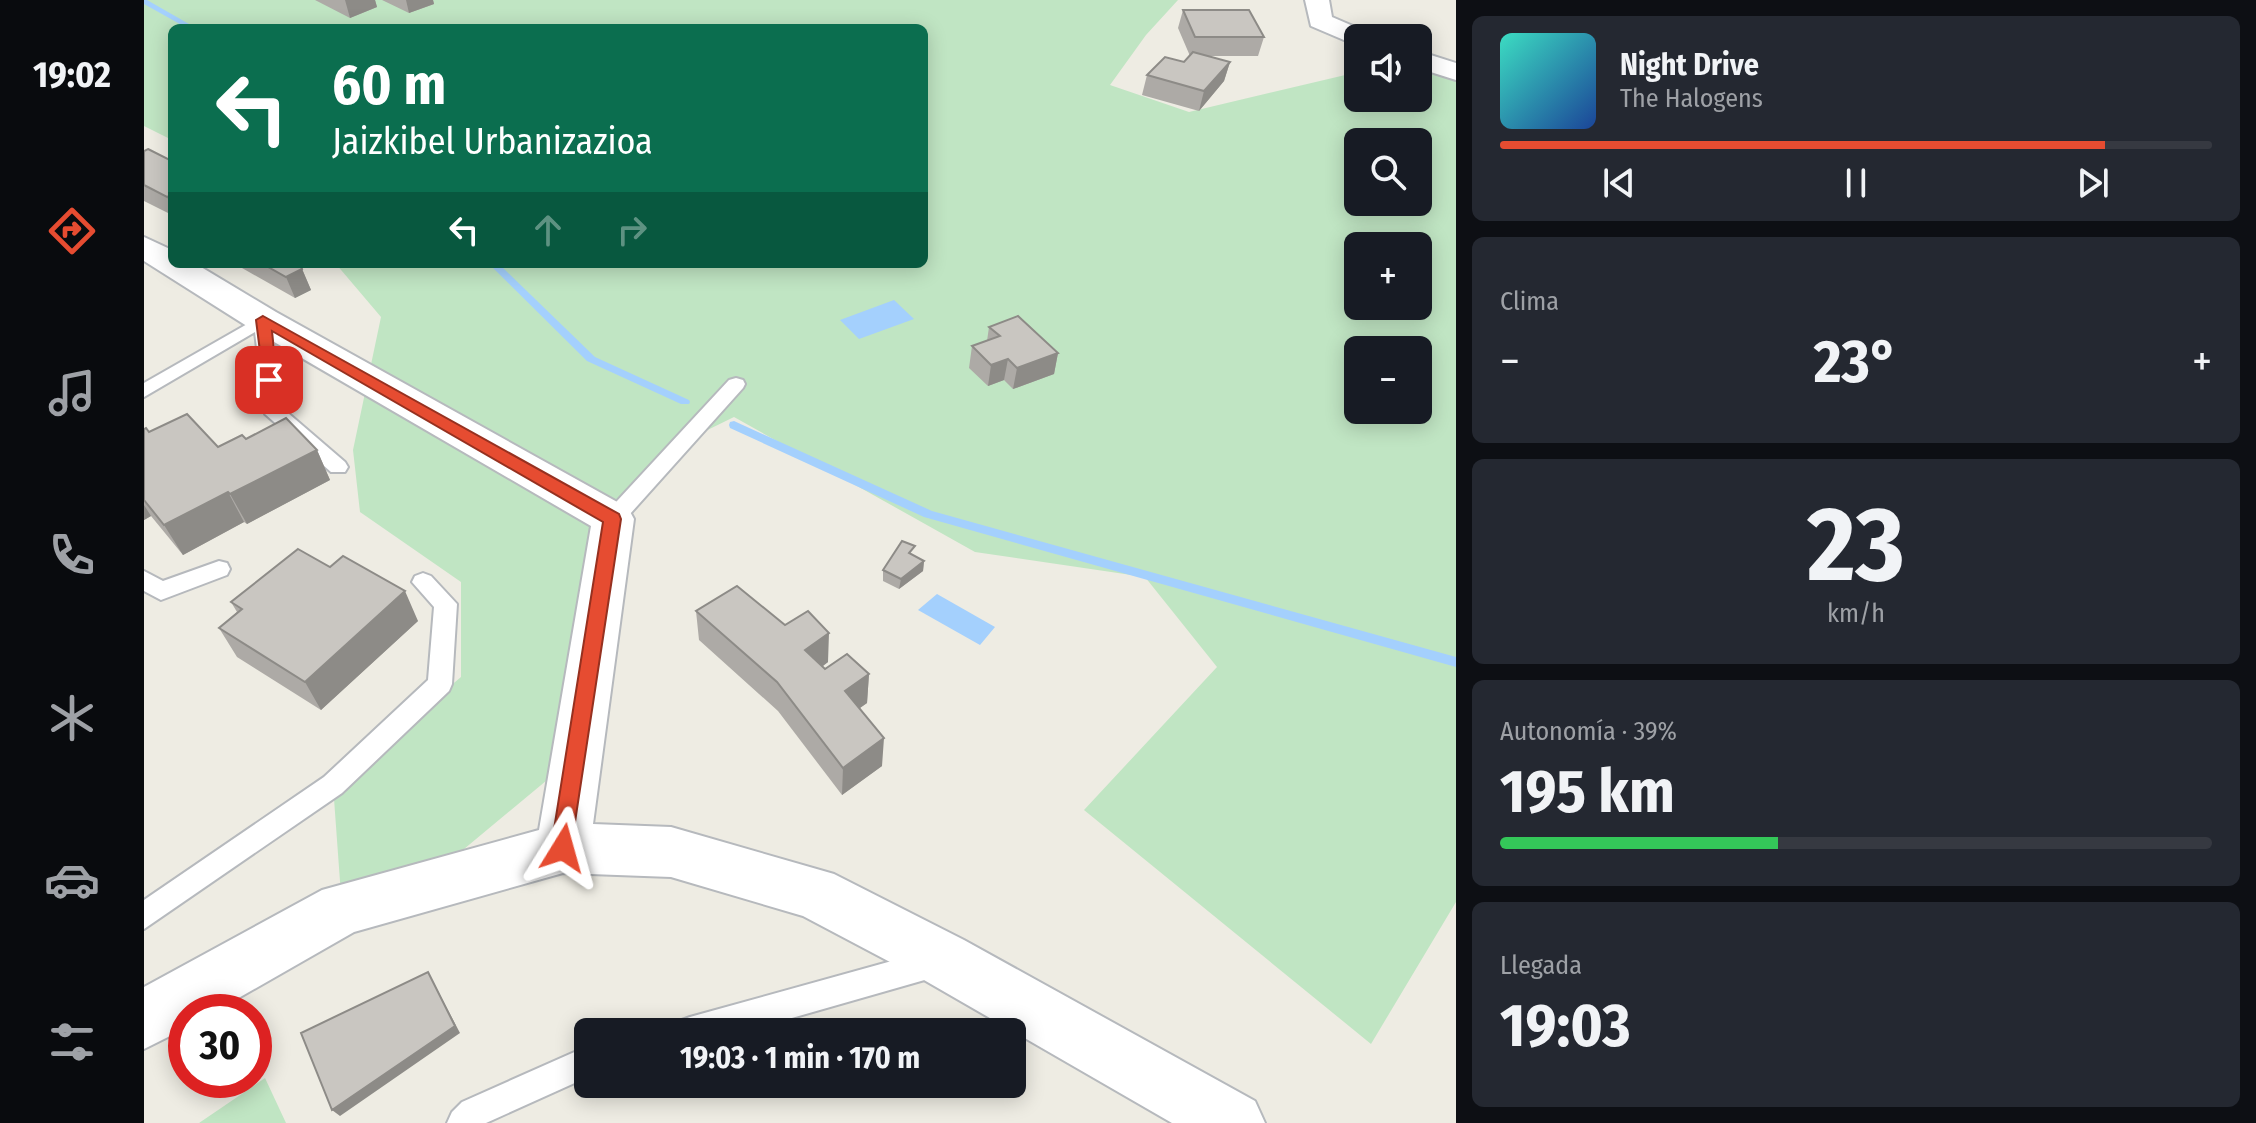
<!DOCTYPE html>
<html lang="es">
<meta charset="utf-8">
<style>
body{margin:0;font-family:"Fira Sans Condensed",sans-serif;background:#242831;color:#f1f3f6;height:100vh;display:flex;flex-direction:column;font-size:30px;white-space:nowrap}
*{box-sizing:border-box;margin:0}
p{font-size:26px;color:#9ea1a6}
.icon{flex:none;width:44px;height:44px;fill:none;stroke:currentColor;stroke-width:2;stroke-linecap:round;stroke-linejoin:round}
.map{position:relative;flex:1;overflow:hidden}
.panel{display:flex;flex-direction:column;gap:16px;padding:16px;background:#0d0f14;width:800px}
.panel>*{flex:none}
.guide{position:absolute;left:24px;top:24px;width:760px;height:244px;border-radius:12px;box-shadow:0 4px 20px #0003;background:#0b6e4f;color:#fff;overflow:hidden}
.controls{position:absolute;left:1200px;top:24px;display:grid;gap:16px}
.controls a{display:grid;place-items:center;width:88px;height:88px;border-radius:12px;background:#171b24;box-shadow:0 4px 20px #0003;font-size:40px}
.speed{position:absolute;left:24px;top:994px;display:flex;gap:16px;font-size:40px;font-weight:700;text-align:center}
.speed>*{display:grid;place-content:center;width:104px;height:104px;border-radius:50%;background:#171b24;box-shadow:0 4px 20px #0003;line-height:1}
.speed .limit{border:12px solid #d22;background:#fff;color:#111}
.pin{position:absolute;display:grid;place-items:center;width:68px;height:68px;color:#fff;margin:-34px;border-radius:16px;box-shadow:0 4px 12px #0006}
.me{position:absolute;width:88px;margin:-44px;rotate:8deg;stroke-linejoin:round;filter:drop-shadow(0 0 6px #0008)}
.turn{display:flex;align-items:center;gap:28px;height:168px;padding:0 32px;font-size:36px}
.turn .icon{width:104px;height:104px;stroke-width:2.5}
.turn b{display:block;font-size:56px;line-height:68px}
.lanes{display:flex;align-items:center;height:76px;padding:0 32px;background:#0003;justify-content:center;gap:40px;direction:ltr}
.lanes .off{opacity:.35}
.big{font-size:60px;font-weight:700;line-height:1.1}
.panel .card{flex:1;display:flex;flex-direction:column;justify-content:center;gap:12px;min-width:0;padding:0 28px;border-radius:12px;background:#242831}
.panel .dial{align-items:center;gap:0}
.dial b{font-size:104px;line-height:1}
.song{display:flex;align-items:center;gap:24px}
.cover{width:96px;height:96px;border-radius:12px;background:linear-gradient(135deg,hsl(170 70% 55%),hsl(220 70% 35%))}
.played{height:8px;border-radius:4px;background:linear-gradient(90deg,#e64c31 85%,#363941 85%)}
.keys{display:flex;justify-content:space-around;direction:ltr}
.heat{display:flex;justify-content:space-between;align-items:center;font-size:44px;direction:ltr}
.charge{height:12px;border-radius:6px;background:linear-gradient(90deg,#34c759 39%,#363941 0)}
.trip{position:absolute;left:430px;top:1018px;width:452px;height:80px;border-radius:12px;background:#171b24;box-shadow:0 4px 20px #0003;font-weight:700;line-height:80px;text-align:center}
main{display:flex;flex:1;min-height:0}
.dock{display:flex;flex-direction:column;width:144px;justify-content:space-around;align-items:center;background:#090b0e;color:#9ea1a6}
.dock .icon{width:56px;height:56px}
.dock .active{color:#e64c31}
.dock b{font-size:36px;color:#f1f3f6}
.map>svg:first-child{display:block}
.green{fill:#c0e5c3;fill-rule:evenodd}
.water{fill:#a4d0fd}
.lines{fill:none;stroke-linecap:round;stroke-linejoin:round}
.stream{fill:#a4d0fd;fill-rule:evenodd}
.service-casing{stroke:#b6b9bd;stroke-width:4}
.minor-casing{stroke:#b6b9bd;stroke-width:4}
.service{fill:#fff;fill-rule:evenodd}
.minor{fill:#fff;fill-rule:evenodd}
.wall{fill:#adaaa6}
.shaded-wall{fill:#8d8b87}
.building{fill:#c9c6c1;stroke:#8d8b87;stroke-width:2}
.route{fill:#e64c31;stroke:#963120;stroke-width:2}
</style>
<main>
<nav class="dock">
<b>19:02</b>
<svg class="icon active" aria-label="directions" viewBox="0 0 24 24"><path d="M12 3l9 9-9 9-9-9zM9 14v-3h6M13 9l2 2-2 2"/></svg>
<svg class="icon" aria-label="music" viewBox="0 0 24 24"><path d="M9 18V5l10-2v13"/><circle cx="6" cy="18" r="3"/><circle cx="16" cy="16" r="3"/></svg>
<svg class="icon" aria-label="phone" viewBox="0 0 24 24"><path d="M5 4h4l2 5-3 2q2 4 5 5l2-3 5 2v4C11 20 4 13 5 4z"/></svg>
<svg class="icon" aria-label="climate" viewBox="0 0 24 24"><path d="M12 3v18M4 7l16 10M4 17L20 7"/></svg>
<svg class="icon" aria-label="car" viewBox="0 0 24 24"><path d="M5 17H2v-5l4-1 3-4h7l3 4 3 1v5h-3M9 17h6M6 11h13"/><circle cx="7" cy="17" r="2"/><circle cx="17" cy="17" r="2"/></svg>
<svg class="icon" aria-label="filters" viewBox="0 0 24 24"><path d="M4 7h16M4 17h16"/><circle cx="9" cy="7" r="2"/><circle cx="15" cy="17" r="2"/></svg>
</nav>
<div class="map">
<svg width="1312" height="1123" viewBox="0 0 1312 1123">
<rect width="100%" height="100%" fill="#eeece3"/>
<path class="green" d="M0,0H1034L1002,35L966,85L1045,112L1214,72V98H1274V68L1312,76V902L1227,1044L940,810L1073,667L1001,577L831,552L590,417L539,442L469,519L432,756L272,889L198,909L189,785L317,677V582L216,512L209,450L237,317L192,264H780V28H28V140L0,126ZM1214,142H1274V202H1214ZM1214,246H1274V306H1214ZM1214,350H1274V410H1214Z
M121,1078L142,1123H55Z"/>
<path class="water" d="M750,300L770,319L715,339L696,320Z
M793,594L851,627L836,645L774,610Z"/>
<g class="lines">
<path class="stream" d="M0,0H3L52,28H43L0,4Z
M345,264H355L451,357L545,400L546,402L545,404H537L443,361Z
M590,421L788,511L1312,657V667L780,517L586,428L585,425L586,422Z"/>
<defs>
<path id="service" d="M119,315L128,320L137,407L201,462L204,467L201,472H187L121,414L111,332L0,397V383Z
M592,378L599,380L601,384L599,388L477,524H461L458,519L461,514L585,380Z
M75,561L83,563L86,569L83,575L17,600L0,591V571L19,581Z
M279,573L287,576L313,604L308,684L305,691L198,793L0,929V900L180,777L284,680L290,607L268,582L271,576Z
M791,949L801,953L805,963L801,973L791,977L599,1032H531L535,1021L546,1017Z
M444,1046V1077L342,1123H303L308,1112L318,1102Z"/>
<path id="minor" d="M1161,0H1185L1188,17L1223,32L1227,38H1214V46L1167,26Z
M1274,51L1312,63V80L1274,68Z
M0,237L28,250V264H52L132,312L484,508L490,519L449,824L527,827L690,874L820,940L1111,1101L1121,1123H1028L780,980L659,916L527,877L419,873L210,932L70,1012H42V1028L0,1049V987L178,890L395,830L447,526L106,328L0,261Z"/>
</defs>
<use href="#service" class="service-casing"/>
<use href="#minor" class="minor-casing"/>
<use href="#service" class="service"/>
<use href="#minor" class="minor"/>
</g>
<path class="wall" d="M171,0H231L233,7L206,18Z
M238,0H289L290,4L265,13Z
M1039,10L1120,37L1114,56H1063L1086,62L1080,81L1055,111L998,95L1003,75L1040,62L1046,56L1034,28Z
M0,151L28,161V215L0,201Z
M96,264H156L167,290L151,298L98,268Z
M845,327L914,353L910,374L869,389L860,380L844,386L825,368L828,346L843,341Z
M0,429L5,432L74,447L102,439L173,450L186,480L103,524L100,522L39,555L7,516L0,520Z
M770,556L780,561L779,571L755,589L739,581V570Z
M186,567L274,621L177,710L93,657L75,628L93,612L87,602Z
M552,611L684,662L678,667L681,669L725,674L723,703L716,708L738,766L698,795L634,711L555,640Z"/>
<path class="shaded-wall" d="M201,0H231L233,7L206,18Z
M262,0H289L290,4L265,13Z
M1086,62L1080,81L1055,111L1060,91Z
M28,195V207L23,197Z
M158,269L167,290L151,298L142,277Z
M914,353L910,374L869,389L873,368Z
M864,359L860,380L844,386L847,365Z
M173,450L186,480L103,524L86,494Z
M84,492L100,522L39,555L20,525Z
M0,505L7,516L0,520Z
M780,561L779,571L755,589L757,579Z
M261,591L274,621L177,710L161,682Z
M685,633L684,662L661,679V650Z
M725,674L723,703L700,719L701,691Z
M740,738L738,766L698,795L699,768Z
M284,972L316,1033L196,1116L188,1110Z"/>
<path class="building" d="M1039,10H1105L1120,37H1051Z
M1049,52L1086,62L1060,91L1003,75L1021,57L1040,62Z
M4,149L28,161V195L23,197L0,185V151Z
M119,264H156L158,269L142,277Z
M874,316L914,353L873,368L864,359L847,365L828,346L856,336L845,327Z
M43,414L74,447L98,435L102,439L142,418L173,450L86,494L84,492L20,525L0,500V429L2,428L5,432Z
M758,541L771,546L765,553L780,561L757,579L739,570Z
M154,549L186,567L199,556L261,591L161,682L75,628L98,609L87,602Z
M593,586L641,625L664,611L685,633L661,650L681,669L703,654L725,674L701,691L740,738L699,768L633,682L552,611Z
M284,972L311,1026L188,1110L157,1033Z"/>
<path class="route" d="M119,316L475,514L477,519L426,855L419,858L411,855L407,848L459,522L128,331L133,380L131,383H120L112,320Z"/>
</svg>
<div class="controls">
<a><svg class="icon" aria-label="sound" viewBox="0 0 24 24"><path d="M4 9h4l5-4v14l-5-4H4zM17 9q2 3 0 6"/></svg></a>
<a><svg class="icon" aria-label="search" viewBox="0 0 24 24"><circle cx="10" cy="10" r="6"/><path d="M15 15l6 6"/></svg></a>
<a>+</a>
<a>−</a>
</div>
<div class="speed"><div class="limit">30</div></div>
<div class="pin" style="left:125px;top:380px;background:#d93025"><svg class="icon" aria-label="arrive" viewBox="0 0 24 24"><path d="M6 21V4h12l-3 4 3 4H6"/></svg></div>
<svg class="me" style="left:419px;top:848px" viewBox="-20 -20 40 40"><path d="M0-17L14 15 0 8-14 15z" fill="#e64c31" stroke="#fff" stroke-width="4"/></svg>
<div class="trip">19:03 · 1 min · 170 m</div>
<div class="guide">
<div class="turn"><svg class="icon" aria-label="left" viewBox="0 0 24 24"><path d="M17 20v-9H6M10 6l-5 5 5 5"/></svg><div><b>60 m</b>Jaizkibel Urbanizazioa</div></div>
<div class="lanes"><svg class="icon" aria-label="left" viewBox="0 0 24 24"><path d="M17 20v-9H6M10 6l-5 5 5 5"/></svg><svg class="icon off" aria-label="ahead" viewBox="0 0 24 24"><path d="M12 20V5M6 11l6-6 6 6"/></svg><svg class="icon off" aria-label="right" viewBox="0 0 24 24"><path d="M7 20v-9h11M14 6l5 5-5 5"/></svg></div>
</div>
</div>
<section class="panel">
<div class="card">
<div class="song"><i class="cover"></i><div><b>Night Drive</b><p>The Halogens</p></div></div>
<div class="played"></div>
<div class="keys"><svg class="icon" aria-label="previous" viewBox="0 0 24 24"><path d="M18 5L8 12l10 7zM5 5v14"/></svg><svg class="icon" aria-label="pause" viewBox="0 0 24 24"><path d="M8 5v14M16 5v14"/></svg><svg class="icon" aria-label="next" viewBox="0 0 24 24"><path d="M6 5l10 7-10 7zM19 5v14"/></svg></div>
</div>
<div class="card"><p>Clima</p>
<div class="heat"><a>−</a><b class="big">23°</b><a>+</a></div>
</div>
<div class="card dial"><b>23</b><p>km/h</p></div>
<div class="card"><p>Autonomía · 39%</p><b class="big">195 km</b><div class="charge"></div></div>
<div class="card"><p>Llegada</p><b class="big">19:03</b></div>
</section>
</main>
